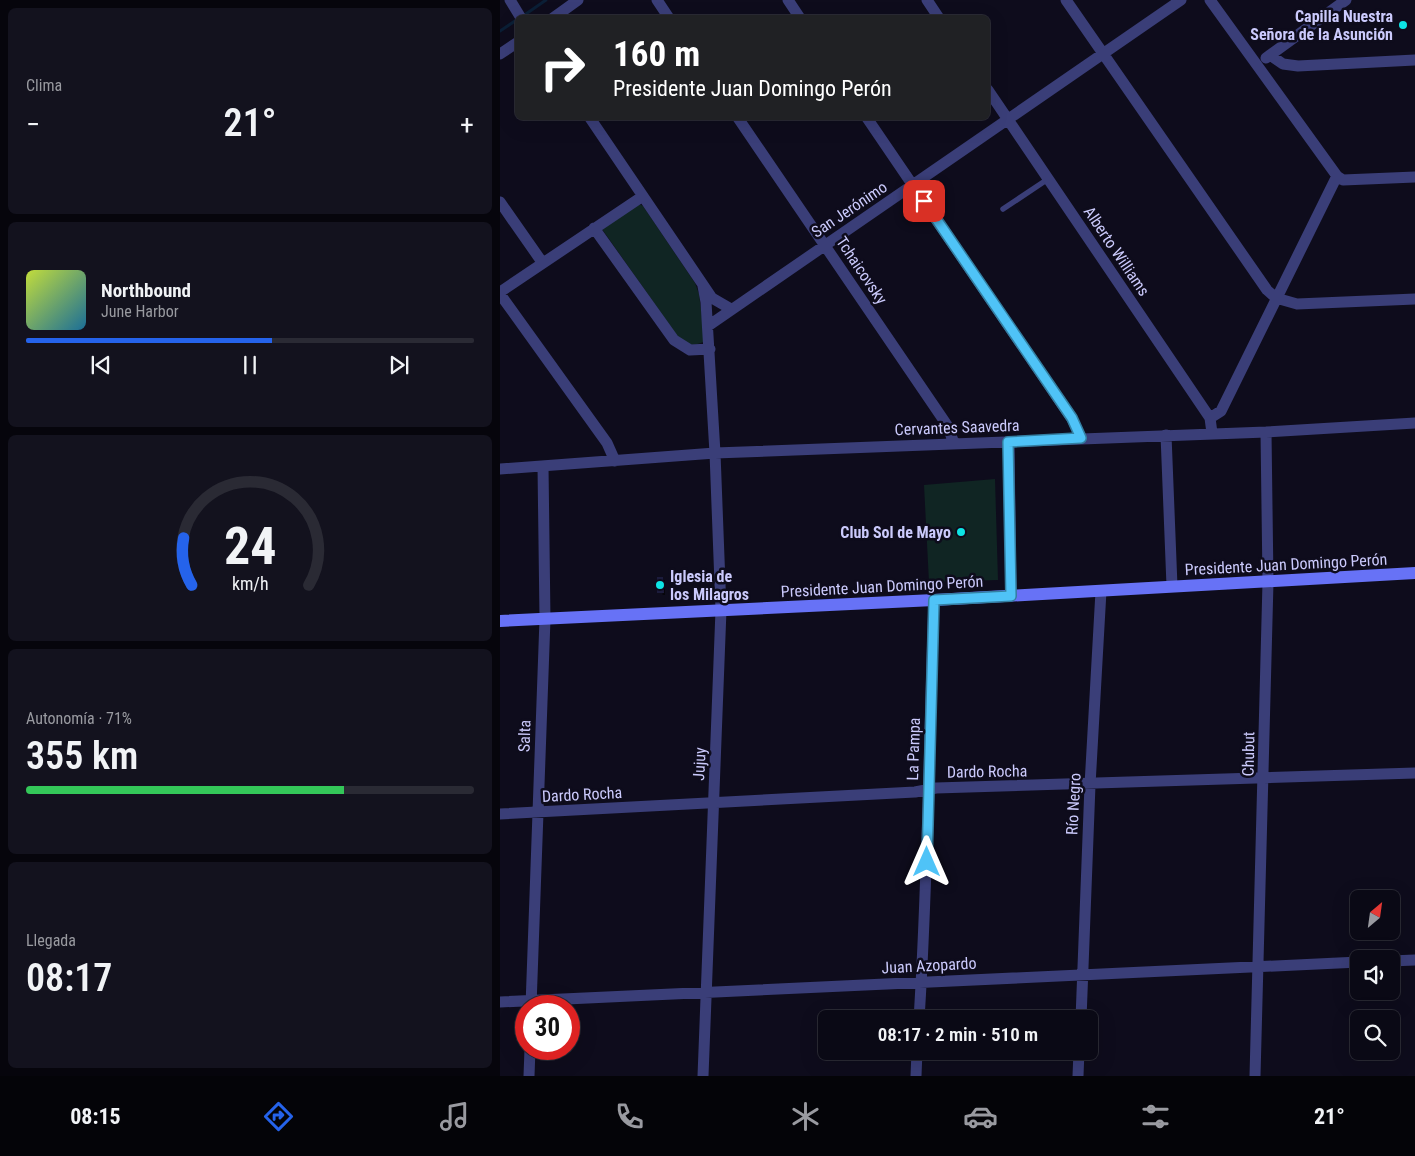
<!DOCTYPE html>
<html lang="es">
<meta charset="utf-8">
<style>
body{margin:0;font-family:"Roboto Condensed",sans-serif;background:#13121e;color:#f1f3f6;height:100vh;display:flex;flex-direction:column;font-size:19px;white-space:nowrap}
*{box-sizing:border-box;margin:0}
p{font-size:16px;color:#999aa0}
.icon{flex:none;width:28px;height:28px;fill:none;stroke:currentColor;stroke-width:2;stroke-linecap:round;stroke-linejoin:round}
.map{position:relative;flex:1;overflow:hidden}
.side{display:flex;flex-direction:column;gap:8px;padding:8px;background:#06050c;width:500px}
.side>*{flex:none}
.banner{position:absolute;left:15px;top:15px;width:475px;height:105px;border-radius:8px;box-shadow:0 5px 20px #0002,0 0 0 1px #2a2a34;background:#202124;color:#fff;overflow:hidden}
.needle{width:32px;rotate:29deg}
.buttons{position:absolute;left:850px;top:890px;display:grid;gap:10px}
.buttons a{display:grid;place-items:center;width:50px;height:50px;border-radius:8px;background:#0a0915;box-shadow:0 5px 20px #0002,0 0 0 1px #2a2a34;font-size:25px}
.speed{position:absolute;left:15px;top:995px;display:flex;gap:10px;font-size:25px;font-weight:700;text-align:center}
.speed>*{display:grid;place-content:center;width:65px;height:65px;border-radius:50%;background:#0a0915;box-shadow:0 5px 20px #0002,0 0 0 1px #2a2a34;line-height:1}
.speed .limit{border:8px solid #d22;background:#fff;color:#111}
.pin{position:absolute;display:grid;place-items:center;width:42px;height:42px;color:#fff;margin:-21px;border-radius:10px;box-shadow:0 2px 8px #0006}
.me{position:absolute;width:55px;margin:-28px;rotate:0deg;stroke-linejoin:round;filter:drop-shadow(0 0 4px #0008)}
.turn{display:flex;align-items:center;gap:18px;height:105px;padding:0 15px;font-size:22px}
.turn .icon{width:65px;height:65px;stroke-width:2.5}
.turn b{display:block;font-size:35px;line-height:42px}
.big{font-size:38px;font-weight:600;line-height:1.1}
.side .widget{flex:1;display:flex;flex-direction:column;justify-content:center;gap:8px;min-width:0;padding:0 18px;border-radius:8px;background:#13121e}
.side .dial{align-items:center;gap:0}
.dial svg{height:130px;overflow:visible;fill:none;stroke:#2a2a34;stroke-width:7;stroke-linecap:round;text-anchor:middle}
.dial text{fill:#f1f3f6;stroke:none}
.song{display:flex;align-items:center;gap:15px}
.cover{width:60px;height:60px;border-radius:8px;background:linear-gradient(135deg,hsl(70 70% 55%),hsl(200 70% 35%))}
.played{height:5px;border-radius:2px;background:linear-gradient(90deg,#2563eb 55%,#2a2a34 55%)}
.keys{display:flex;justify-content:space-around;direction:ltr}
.heat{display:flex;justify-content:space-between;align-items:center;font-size:28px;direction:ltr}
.charge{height:8px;border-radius:4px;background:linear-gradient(90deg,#34c759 71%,#2a2a34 0)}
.trip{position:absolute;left:318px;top:1010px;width:280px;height:50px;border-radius:8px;background:#0a0915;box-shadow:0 5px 20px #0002,0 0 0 1px #2a2a34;font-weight:600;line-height:50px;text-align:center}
.tab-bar{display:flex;height:80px;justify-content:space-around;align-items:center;background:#040408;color:#999aa0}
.tab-bar .icon{width:35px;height:35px}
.tab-bar .current{color:#2563eb}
.tab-bar b{font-size:22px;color:#f1f3f6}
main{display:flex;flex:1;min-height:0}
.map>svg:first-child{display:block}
.green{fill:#102523}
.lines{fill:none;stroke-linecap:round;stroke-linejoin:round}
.stream{stroke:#0b1f36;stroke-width:3}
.building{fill:#1d1a3c;filter:url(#shadow)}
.lane{stroke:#3a3e78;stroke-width:5.5}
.street{stroke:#3a3e78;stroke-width:11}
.secondary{stroke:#6772f6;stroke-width:12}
.route-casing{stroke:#337fa1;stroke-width:12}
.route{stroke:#4fc3f7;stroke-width:9}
.poi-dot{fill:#0de5e5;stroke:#0e0c1c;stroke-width:2}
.labels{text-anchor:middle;stroke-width:5;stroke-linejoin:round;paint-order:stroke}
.poi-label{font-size:16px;font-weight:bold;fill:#cbcafc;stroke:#0e0c1c;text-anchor:end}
.street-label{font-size:16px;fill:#cbcafc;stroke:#0e0c1c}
</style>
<main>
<section class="side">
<div class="widget"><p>Clima</p>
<div class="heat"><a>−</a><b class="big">21°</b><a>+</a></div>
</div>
<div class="widget">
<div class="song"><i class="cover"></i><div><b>Northbound</b><p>June Harbor</p></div></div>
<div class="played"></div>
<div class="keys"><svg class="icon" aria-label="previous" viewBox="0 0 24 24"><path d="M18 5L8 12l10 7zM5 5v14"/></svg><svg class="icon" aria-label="pause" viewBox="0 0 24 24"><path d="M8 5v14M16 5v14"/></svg><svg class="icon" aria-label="next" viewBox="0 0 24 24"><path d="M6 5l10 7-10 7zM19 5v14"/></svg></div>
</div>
<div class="widget dial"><svg viewBox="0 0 100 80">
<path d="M14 69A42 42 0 1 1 86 69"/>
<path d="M14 69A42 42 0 0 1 9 40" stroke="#2563eb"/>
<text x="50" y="56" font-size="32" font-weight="700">24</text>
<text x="50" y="72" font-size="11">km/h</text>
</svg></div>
<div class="widget"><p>Autonomía · 71%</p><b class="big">355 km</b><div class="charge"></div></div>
<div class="widget"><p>Llegada</p><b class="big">08:17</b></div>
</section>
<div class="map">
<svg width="915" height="1076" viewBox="0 0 915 1076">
<defs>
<filter id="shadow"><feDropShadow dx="5.5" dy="3" stdDeviation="0" flood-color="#0009"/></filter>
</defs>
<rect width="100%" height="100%" fill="#0e0c1c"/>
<path class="green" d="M139,204L143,206L195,283L199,294L205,341C193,347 188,346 178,337L102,229Z
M495,479L498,580L429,582L424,485Z"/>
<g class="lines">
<path class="stream" d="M23,16L46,0
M0,31L18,19"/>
</g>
<path class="building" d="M157,577H163L164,593H157Z"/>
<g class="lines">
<path class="lane" d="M503,209L548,179"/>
<path class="street" d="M10,0L21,18
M157,0L169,18
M288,0L300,18
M427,0L439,18
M566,0L767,290L776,298L797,304L915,299
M710,0L837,176L843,180L915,177
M53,18L78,0
M0,54L18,42
M770,55L783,64L798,66L915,60
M766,58L846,0
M488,90L710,418L712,433
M90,118L212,298L231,309
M238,118L447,425L454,443
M367,118L572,419L581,438
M0,202L42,262
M94,228L174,340L190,350L210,349
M0,292L143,196
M0,294L107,443L115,461
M208,326L681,0
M710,418L721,411L837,176
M666,435L672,586
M509,443L511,596
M0,469L215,453L766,432L915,423
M0,814L415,792L436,788L915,773
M891,961L915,960
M0,1002L859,962
M31,1006L45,619L43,466
M419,1019C428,879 429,740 434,600
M581,1019L590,785L601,591
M29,1076L30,1049
M203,1076L221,610L215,453L206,302L203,286
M416,1076L417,1051
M578,1076L579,1051
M755,1076L768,582L766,432"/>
<path class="secondary" d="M0,621L434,600L915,573"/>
</g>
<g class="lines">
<defs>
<path id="route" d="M424,201L572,418L581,438L508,442L511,596L434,600L427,862"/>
</defs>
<use href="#route" class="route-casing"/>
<use href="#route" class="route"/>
</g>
<g class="poi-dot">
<circle cx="903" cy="25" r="5"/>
<circle cx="461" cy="532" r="5"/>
<circle cx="160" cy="585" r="5"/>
</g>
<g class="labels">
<g class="poi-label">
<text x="893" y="22">Capilla Nuestra<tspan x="893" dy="18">Señora de la Asunción</tspan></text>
<text x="451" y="538">Club Sol de Mayo</text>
<text x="170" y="582" text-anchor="start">Iglesia de<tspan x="170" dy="18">los Milagros</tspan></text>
</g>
<g class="street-label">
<text transform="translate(349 209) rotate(-34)" y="6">San Jerónimo</text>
<text transform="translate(617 251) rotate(56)" y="6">Alberto Williams</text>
<text transform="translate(362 270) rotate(56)" y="6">Tchaicovsky</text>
<text transform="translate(457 427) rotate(-2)" y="6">Cervantes Saavedra</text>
<text transform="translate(786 564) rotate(-3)" y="6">Presidente Juan Domingo Perón</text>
<text transform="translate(382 586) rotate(-3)" y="6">Presidente Juan Domingo Perón</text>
<text transform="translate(24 736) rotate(-88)" y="6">Salta</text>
<text transform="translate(413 749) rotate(-88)" y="6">La Pampa</text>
<text transform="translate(748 754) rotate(-89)" y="6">Chubut</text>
<text transform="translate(199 764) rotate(-87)" y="6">Jujuy</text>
<text transform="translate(487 771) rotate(-1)" y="6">Dardo Rocha</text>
<text transform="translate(82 794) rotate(-3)" y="6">Dardo Rocha</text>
<text transform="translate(573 804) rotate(-87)" y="6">Río Negro</text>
<text transform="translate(429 965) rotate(-3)" y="6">Juan Azopardo</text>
</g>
</g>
</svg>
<div class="buttons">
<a><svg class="needle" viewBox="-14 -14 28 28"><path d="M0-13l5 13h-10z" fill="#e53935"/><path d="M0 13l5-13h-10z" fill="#999aa0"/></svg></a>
<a><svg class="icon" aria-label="sound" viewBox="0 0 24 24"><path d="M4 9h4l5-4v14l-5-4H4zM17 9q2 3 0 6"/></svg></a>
<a><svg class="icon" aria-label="search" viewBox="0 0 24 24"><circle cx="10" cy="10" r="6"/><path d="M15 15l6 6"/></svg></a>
</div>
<div class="speed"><div class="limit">30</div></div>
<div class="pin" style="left:424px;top:201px;background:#d93025"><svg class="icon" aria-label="arrive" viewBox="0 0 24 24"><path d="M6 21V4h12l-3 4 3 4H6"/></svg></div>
<svg class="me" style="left:427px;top:862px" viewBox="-20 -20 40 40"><path d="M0-17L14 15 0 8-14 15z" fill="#4fc3f7" stroke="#fff" stroke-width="4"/></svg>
<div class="trip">08:17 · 2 min · 510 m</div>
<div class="banner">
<div class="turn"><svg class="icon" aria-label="right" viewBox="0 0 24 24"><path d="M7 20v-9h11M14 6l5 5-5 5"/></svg><div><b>160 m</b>Presidente Juan Domingo Perón</div></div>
</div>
</div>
</main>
<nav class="tab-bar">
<b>08:15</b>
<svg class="icon current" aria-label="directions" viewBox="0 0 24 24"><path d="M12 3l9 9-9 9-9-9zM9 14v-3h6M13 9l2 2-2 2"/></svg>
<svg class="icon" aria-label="music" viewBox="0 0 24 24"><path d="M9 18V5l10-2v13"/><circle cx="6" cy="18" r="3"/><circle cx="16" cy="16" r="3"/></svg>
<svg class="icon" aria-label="phone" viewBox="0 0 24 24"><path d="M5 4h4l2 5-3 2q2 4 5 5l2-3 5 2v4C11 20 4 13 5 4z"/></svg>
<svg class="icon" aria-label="climate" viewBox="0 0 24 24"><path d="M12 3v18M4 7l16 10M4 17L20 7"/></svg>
<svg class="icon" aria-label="car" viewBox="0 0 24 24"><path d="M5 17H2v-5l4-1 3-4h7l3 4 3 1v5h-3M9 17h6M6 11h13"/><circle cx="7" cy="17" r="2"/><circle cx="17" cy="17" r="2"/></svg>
<svg class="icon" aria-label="filters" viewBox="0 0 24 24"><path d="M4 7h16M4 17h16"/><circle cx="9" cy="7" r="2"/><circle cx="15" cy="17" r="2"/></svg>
<b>21°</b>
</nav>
